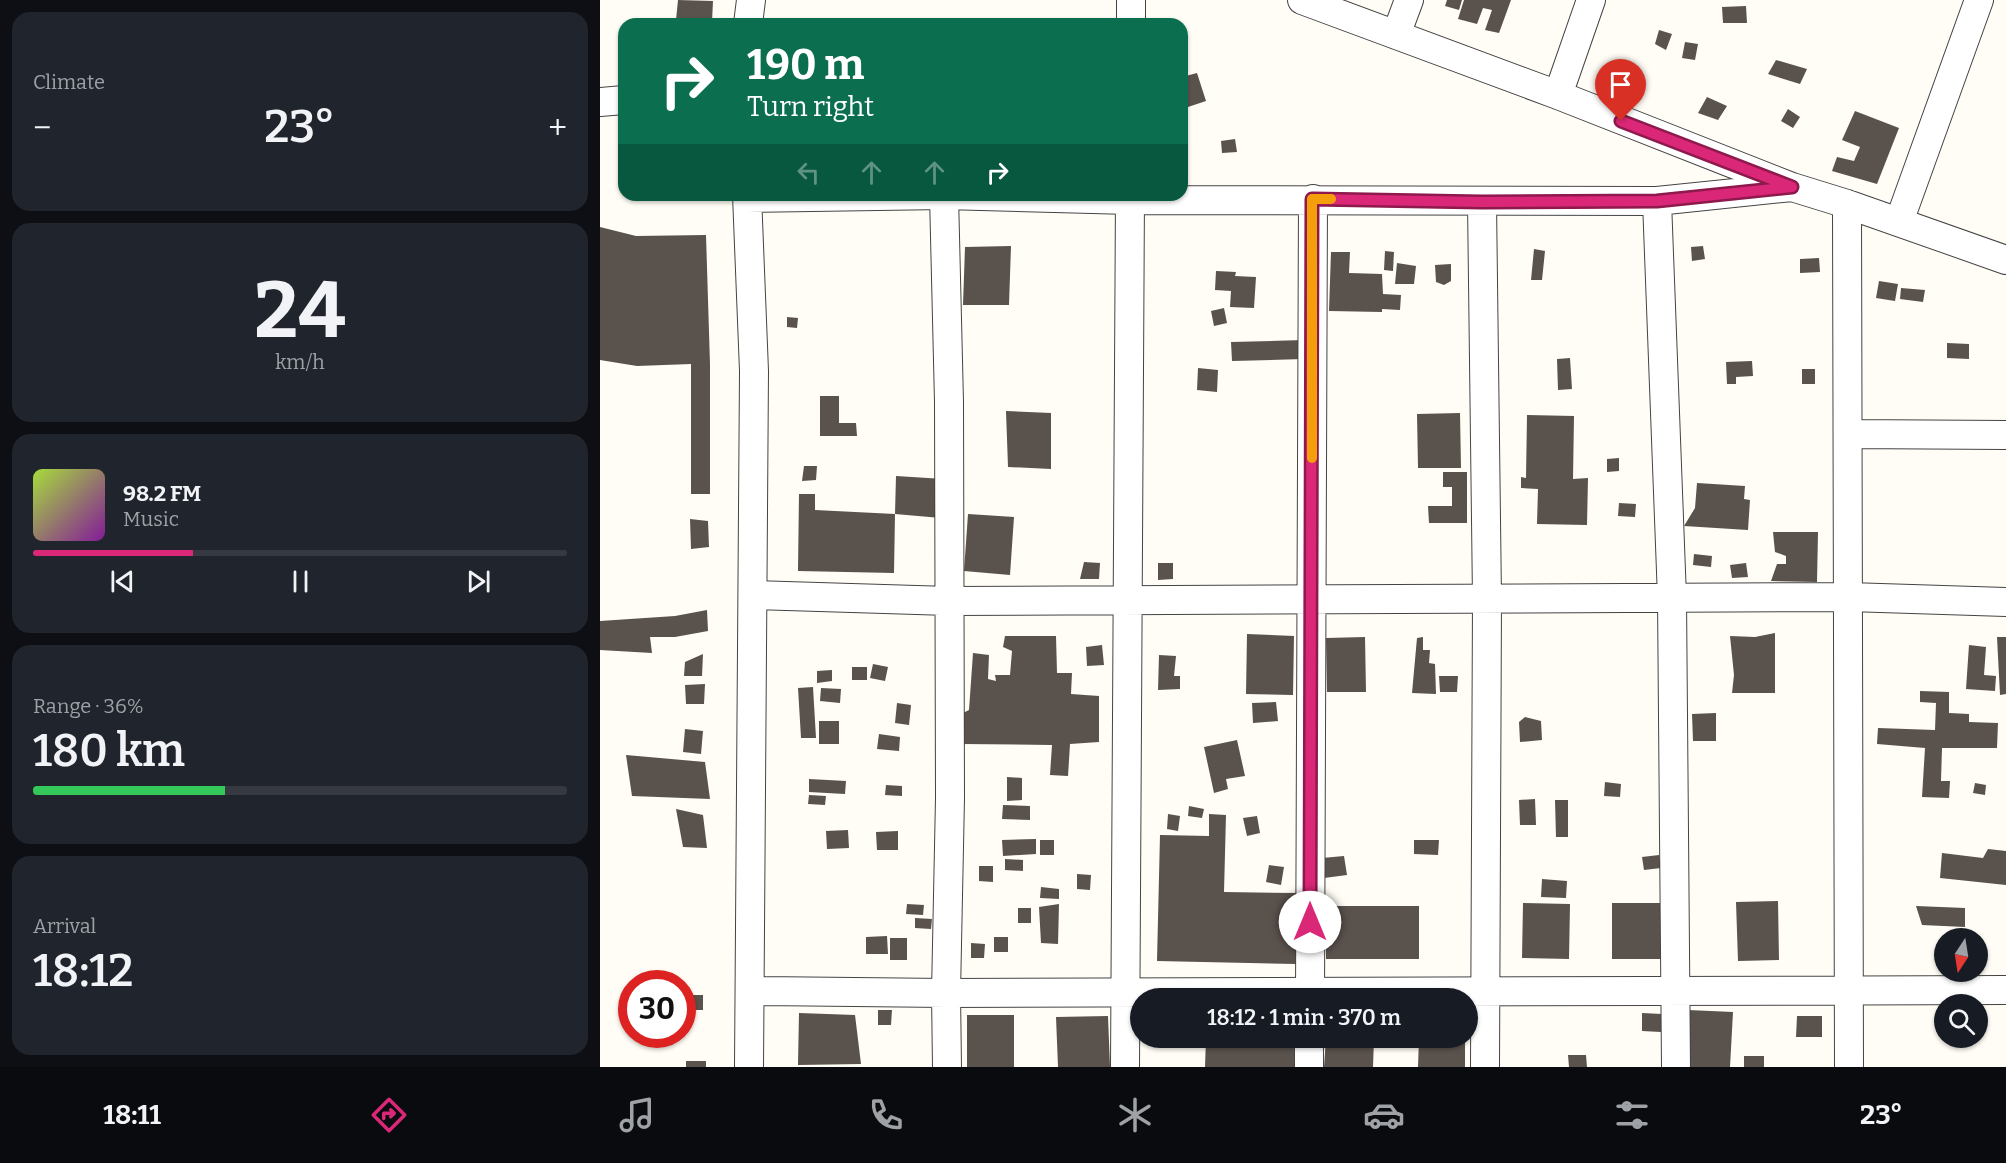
<!DOCTYPE html>
<meta charset="utf-8">
<style>
body{margin:0;font-family:Bitter,serif;background:#20242c;color:#f1f3f6;height:100vh;display:flex;flex-direction:column;font-size:22px;white-space:nowrap}
*{box-sizing:border-box;margin:0}
p{font-size:20px;color:#9ea1a6}
.icon{flex:none;width:33px;height:33px;fill:none;stroke:currentColor;stroke-width:2;stroke-linecap:round;stroke-linejoin:round}
.map{position:relative;flex:1;overflow:hidden}
.details{display:flex;flex-direction:column;gap:12px;padding:12px;background:#0d0f14;width:600px}
.details>*{flex:none}
.guide{position:absolute;left:18px;top:18px;width:570px;height:183px;border-radius:18px;box-shadow:0 2px 4px #0004;background:#0b6e4f;color:#fff;overflow:hidden}
.needle{width:39px;rotate:192deg}
.fabs{position:absolute;left:1334px;top:928px;display:grid;gap:12px}
.fabs a{display:grid;place-items:center;width:54px;height:54px;border-radius:50%;background:#171b24;box-shadow:0 2px 4px #0004;font-size:30px}
.speed{position:absolute;left:18px;top:970px;display:flex;gap:12px;font-size:30px;font-weight:700;text-align:center}
.speed>*{display:grid;place-content:center;width:78px;height:78px;border-radius:50%;background:#171b24;box-shadow:0 2px 4px #0004;line-height:1}
.speed .limit{border:9px solid #d22;background:#fff;color:#111}
.pin{position:absolute;display:grid;place-items:center;width:51px;height:51px;color:#fff;margin:-62px -26px;border-radius:50% 50% 50% 0;rotate:-45deg;box-shadow:0 0 6px #0007}
.pin .icon{rotate:45deg}
.me{position:absolute;width:66px;margin:-33px;rotate:0deg;stroke-linejoin:round;filter:drop-shadow(0 0 4px #0008)}
.turn{display:flex;align-items:center;gap:21px;height:126px;padding:0 30px;font-size:27px}
.turn .icon{width:78px;height:78px;stroke-width:2.5}
.turn b{display:block;font-size:42px;line-height:51px}
.lanes{display:flex;align-items:center;height:57px;padding:0 30px;background:#0003;justify-content:center;gap:30px;direction:ltr}
.lanes .off{opacity:.35}
.big{font-size:45px;font-weight:600;line-height:1.1}
.details .widget{flex:1;display:flex;flex-direction:column;justify-content:center;gap:9px;min-width:0;padding:0 21px;border-radius:18px;background:#20242c}
.details .dial{align-items:center;gap:0}
.dial b{font-size:78px;line-height:1}
.song{display:flex;align-items:center;gap:18px}
.cover{width:72px;height:72px;border-radius:9px;background:linear-gradient(135deg,hsl(80 70% 55%),hsl(290 70% 35%))}
.played{height:6px;border-radius:3px;background:linear-gradient(90deg,#db2777 30%,#363941 30%)}
.keys{display:flex;justify-content:space-around;direction:ltr}
.heat{display:flex;justify-content:space-between;align-items:center;font-size:33px;direction:ltr}
.charge{height:9px;border-radius:4px;background:linear-gradient(90deg,#34c759 36%,#363941 0)}
.trip{position:absolute;left:530px;top:988px;width:348px;height:60px;border-radius:30px;background:#171b24;box-shadow:0 2px 4px #0004;font-weight:600;line-height:60px;text-align:center}
.tabs{display:flex;height:96px;justify-content:space-around;align-items:center;background:#090b0e;color:#9ea1a6}
.tabs .icon{width:42px;height:42px}
.tabs .active{color:#db2777}
.tabs b{font-size:27px;color:#f1f3f6}
main{display:flex;flex:1;min-height:0}
.map>svg:first-child{display:block}
.building{fill:#5a524d}
.lines{fill:none;stroke-linecap:round;stroke-linejoin:round}
.minor-casing{stroke:#444;stroke-width:30}
.minor{stroke:#fff;stroke-width:28}
.route-casing{stroke:#8e194d;stroke-width:15}
.route{stroke:#db2777;stroke-width:10}
.slow{stroke:#f59e0b;stroke-width:10}
</style>
<main>
<section class="details">
<div class="widget"><p>Climate</p>
<div class="heat"><a>−</a><b class="big">23°</b><a>+</a></div>
</div>
<div class="widget dial"><b>24</b><p>km/h</p></div>
<div class="widget">
<div class="song"><i class="cover"></i><div><b>98.2 FM</b><p>Music</p></div></div>
<div class="played"></div>
<div class="keys"><svg class="icon" aria-label="previous" viewBox="0 0 24 24"><path d="M18 5L8 12l10 7zM5 5v14"/></svg><svg class="icon" aria-label="pause" viewBox="0 0 24 24"><path d="M8 5v14M16 5v14"/></svg><svg class="icon" aria-label="next" viewBox="0 0 24 24"><path d="M6 5l10 7-10 7zM19 5v14"/></svg></div>
</div>
<div class="widget"><p>Range · 36%</p><b class="big">180 km</b><div class="charge"></div></div>
<div class="widget"><p>Arrival</p><b class="big">18:12</b></div>
</section>
<div class="map">
<svg width="1406" height="1067" viewBox="0 0 1406 1067">
<rect width="100%" height="100%" fill="#fffdf5"/>
<path class="building" d="M78,0L113,1L112,22L76,20Z
M847,0H862L859,10L845,6Z
M864,0H911L899,33L885,30L892,10L883,8L877,24L858,19Z
M1146,6L1147,23H1123L1122,7Z
M1059,30L1072,34L1066,50L1055,44Z
M1085,42L1098,44L1095,60L1082,58Z
M1176,60L1207,69L1200,84L1168,74Z
M597,73L606,101L582,109V77Z
M1107,97L1127,106L1118,120L1098,113Z
M1188,109L1200,117L1193,128L1181,121Z
M1255,111L1299,128L1277,184L1232,171L1237,157L1254,161L1260,147L1242,140Z
M635,139L637,152L622,153L621,141Z
M0,227L36,236L106,235L110,364V494H91V364L37,366L0,360Z
M411,246L409,305H363L365,247Z
M1103,246L1105,259L1092,261L1091,247Z
M934,249L945,251L942,280H931Z
M785,251L794,252L793,271L784,270Z
M731,252H750L749,273L782,274L783,294L801,295L800,310L782,309V312L729,311Z
M1219,258L1220,272L1200,273V259Z
M797,263L816,266L814,284H795Z
M851,264V281L844,285L836,282L835,265Z
M616,271L636,272L635,276L656,277L654,308L630,307L631,291L615,290Z
M1279,281L1298,284L1295,301L1276,298Z
M1301,288L1325,290L1323,302L1300,299Z
M624,308L627,323L614,326L611,311Z
M187,317L198,318L197,328L187,327Z
M704,340V359L632,361L631,342Z
M1347,343L1369,344V359L1347,358Z
M970,358L972,389L958,390L957,359Z
M1152,361L1153,376L1136,377V384H1127L1126,362Z
M598,368L618,370L617,392L597,390Z
M1202,369H1215V384H1202Z
M220,396H239V423H256L257,436H220Z
M406,411L451,413V469L408,467Z
M860,413L861,468H818L817,414Z
M927,415L974,416L973,479L988,478L987,525L937,524L938,489L921,488V477L926,478Z
M1019,458V471L1007,472V459Z
M204,466H217L216,480L202,481Z
M843,472H867V523H829L828,506H852V487H843Z
M296,476L344,479L341,518L295,514Z
M1097,483L1145,486L1144,499L1150,500L1148,530L1084,526L1095,508Z
M199,494H215V510L295,514L294,573L198,571Z
M1019,503L1036,504L1035,517L1018,516Z
M368,514L414,517L410,575L364,571Z
M90,519L108,521L109,547L91,549Z
M1173,532H1218L1217,582L1171,581L1177,564H1186V556L1175,552Z
M1094,554L1112,556L1111,567L1093,565Z
M484,562L500,563L499,579H480Z
M558,563H573V579L558,580Z
M1146,563L1148,577L1132,578L1130,565Z
M107,610L108,631L75,637H50L52,653L0,650V621L75,616Z
M1175,633V693H1132L1134,675L1130,636L1155,637Z
M647,634L694,636L693,695L646,694Z
M405,636H456L457,673H472L471,694L499,696V742L470,744L468,776L450,775L452,745L362,744L361,714L369,710L373,653L389,655L388,679L396,681L395,675H410L412,651L403,647Z
M765,637L766,692H727L726,638Z
M823,637V650H830L829,663L835,664L836,694L812,693L817,638Z
M1397,637H1406V694L1400,695Z
M502,645L504,665L487,666L486,647Z
M1369,645L1386,647L1384,675L1396,676L1395,691L1366,689Z
M103,654L102,676H84L85,662Z
M559,655L576,656L574,676H580V689L558,690Z
M273,664L288,667L285,681L270,678Z
M252,667H267V680H252Z
M232,670V681L217,683V671Z
M839,676H858L857,692H840Z
M105,684L104,704H86L85,685Z
M213,687L216,738H201L198,688Z
M221,688L241,689L240,703L220,701Z
M1320,691L1349,692V713L1369,714V722L1398,723L1397,748H1342L1341,781H1350L1349,798L1322,797L1325,748L1277,744L1278,728L1335,730L1336,703L1320,702Z
M676,702L678,721L653,723L652,703Z
M297,703L311,705L309,725L295,723Z
M1116,713V741H1093L1092,714Z
M925,717L941,721L942,740L920,742L919,722Z
M219,721H239V744H219Z
M85,729L103,731L101,754L83,752Z
M279,734L300,737L299,751L277,749Z
M637,740L645,776L626,779L628,789L614,793L604,747Z
M26,755L105,762L110,799L32,796Z
M407,777L422,778V800L407,801Z
M209,779L246,781L245,794L209,792Z
M1005,782L1021,784L1020,797L1004,796Z
M1375,783L1386,785L1385,795L1373,793Z
M286,785L302,786V796L285,795Z
M209,795L226,796L225,805L208,804Z
M935,799L936,825H920L919,800Z
M955,800H968V837H956Z
M403,805L430,806V820L402,819Z
M589,806L604,809L602,818L588,816Z
M76,809L103,815L107,848L83,847Z
M568,814L580,816L578,831L567,829Z
M609,814L626,815L624,892L697,893L696,964L557,961L560,835L609,836Z
M657,816L660,833L647,836L643,818Z
M248,830L249,848L227,849L226,831Z
M298,831V850H277L276,832Z
M436,839V854L403,856L402,840Z
M440,840H454V855H440Z
M814,840H839L838,855L814,854Z
M1388,849L1406,851V885L1340,878L1342,853L1383,858Z
M1059,855L1061,868L1044,870L1042,857Z
M744,856L747,875L724,878L722,858Z
M405,859L423,860V871L405,870Z
M669,865L684,867L681,885L666,882Z
M379,866H393V882L379,881Z
M477,874L491,875L490,890L477,889Z
M942,879L967,881L966,898L941,897Z
M441,887L459,889V899L440,898Z
M1178,901L1179,960L1138,961L1136,902Z
M923,903L970,904L969,959L922,958Z
M1012,903H1060L1061,959H1012Z
M307,904L324,905L323,915L306,914Z
M459,904L458,944L441,943L439,907Z
M726,906H819V959H726Z
M1316,906L1365,908V927L1322,925Z
M418,908H431V923H418Z
M315,918L332,919L331,929L315,928Z
M287,936L288,954H266V937Z
M394,937H408V952H394Z
M290,938H307V960H290Z
M371,943L385,944L384,958H371Z
M90,995H103V1010H90Z
M278,1010H292L291,1025H278Z
M1088,1010L1133,1012L1130,1067H1085Z
M199,1013L255,1015L261,1064L198,1065Z
M1042,1013L1062,1014L1061,1032L1042,1031Z
M367,1015H414V1067H367Z
M508,1016L510,1067H458L456,1017Z
M1197,1016H1222V1037H1196Z
M606,1038H698L697,1067H605Z
M726,1038H774L773,1067H724Z
M819,1038H865V1067H818Z
M968,1055H986L987,1067H969Z
M1144,1056H1164V1067H1144Z
M86,1061H106V1067H86Z"/>
<g class="lines">
<defs>
<path id="minor" d="M702,0L958,95L1192,187L1247,204L1406,260
M148,24L151,0
M531,24V0
M796,35L809,0
M958,95L991,0
M0,102L24,100
M147,195L154,371L149,1067
M344,195L349,402L350,798L346,993L347,1067
M147,198L344,195L530,200L1057,201L1192,187
M1057,201L1072,598L1076,1067
M882,202L887,599L885,1067
M1247,204L1249,1067
M1299,222L1379,0
M1248,434L1406,435
M153,595L349,601L1249,597L1406,602
M150,991L346,993L1406,990
M710,999L713,199
M525,1067L530,195
M709,1067V1038"/>
</defs>
<use href="#minor" class="minor-casing"/>
<use href="#minor" class="minor"/>
</g>
<g class="lines">
<defs>
<path id="route" d="M710,922L712,199L882,202L1057,201L1192,187L1021,121"/>
</defs>
<use href="#route" class="route-casing"/>
<use href="#route" class="route"/>
<path class="slow" d="M712,458V199H731"/>
</g>
</svg>
<div class="fabs">
<a><svg class="needle" viewBox="-14 -14 28 28"><path d="M0-13l5 13h-10z" fill="#e53935"/><path d="M0 13l5-13h-10z" fill="#9ea1a6"/></svg></a>
<a><svg class="icon" aria-label="search" viewBox="0 0 24 24"><circle cx="10" cy="10" r="6"/><path d="M15 15l6 6"/></svg></a>
</div>
<div class="speed"><div class="limit">30</div></div>
<div class="pin" style="left:1021px;top:121px;background:#d93025"><svg class="icon" aria-label="arrive" viewBox="0 0 24 24"><path d="M6 21V4h12l-3 4 3 4H6"/></svg></div>
<svg class="me" style="left:710px;top:922px" viewBox="-20 -20 40 40"><circle r="19" fill="#fff"/><path d="M0-13L10 11 0 6-10 11z" fill="#db2777"/></svg>
<div class="trip">18:12 · 1 min · 370 m</div>
<div class="guide">
<div class="turn"><svg class="icon" aria-label="right" viewBox="0 0 24 24"><path d="M7 20v-9h11M14 6l5 5-5 5"/></svg><div><b>190 m</b>Turn right</div></div>
<div class="lanes"><svg class="icon off" aria-label="left" viewBox="0 0 24 24"><path d="M17 20v-9H6M10 6l-5 5 5 5"/></svg><svg class="icon off" aria-label="ahead" viewBox="0 0 24 24"><path d="M12 20V5M6 11l6-6 6 6"/></svg><svg class="icon off" aria-label="ahead" viewBox="0 0 24 24"><path d="M12 20V5M6 11l6-6 6 6"/></svg><svg class="icon" aria-label="right" viewBox="0 0 24 24"><path d="M7 20v-9h11M14 6l5 5-5 5"/></svg></div>
</div>
</div>
</main>
<nav class="tabs">
<b>18:11</b>
<svg class="icon active" aria-label="directions" viewBox="0 0 24 24"><path d="M12 3l9 9-9 9-9-9zM9 14v-3h6M13 9l2 2-2 2"/></svg>
<svg class="icon" aria-label="music" viewBox="0 0 24 24"><path d="M9 18V5l10-2v13"/><circle cx="6" cy="18" r="3"/><circle cx="16" cy="16" r="3"/></svg>
<svg class="icon" aria-label="phone" viewBox="0 0 24 24"><path d="M5 4h4l2 5-3 2q2 4 5 5l2-3 5 2v4C11 20 4 13 5 4z"/></svg>
<svg class="icon" aria-label="climate" viewBox="0 0 24 24"><path d="M12 3v18M4 7l16 10M4 17L20 7"/></svg>
<svg class="icon" aria-label="car" viewBox="0 0 24 24"><path d="M5 17H2v-5l4-1 3-4h7l3 4 3 1v5h-3M9 17h6M6 11h13"/><circle cx="7" cy="17" r="2"/><circle cx="17" cy="17" r="2"/></svg>
<svg class="icon" aria-label="filters" viewBox="0 0 24 24"><path d="M4 7h16M4 17h16"/><circle cx="9" cy="7" r="2"/><circle cx="15" cy="17" r="2"/></svg>
<b>23°</b>
</nav>
